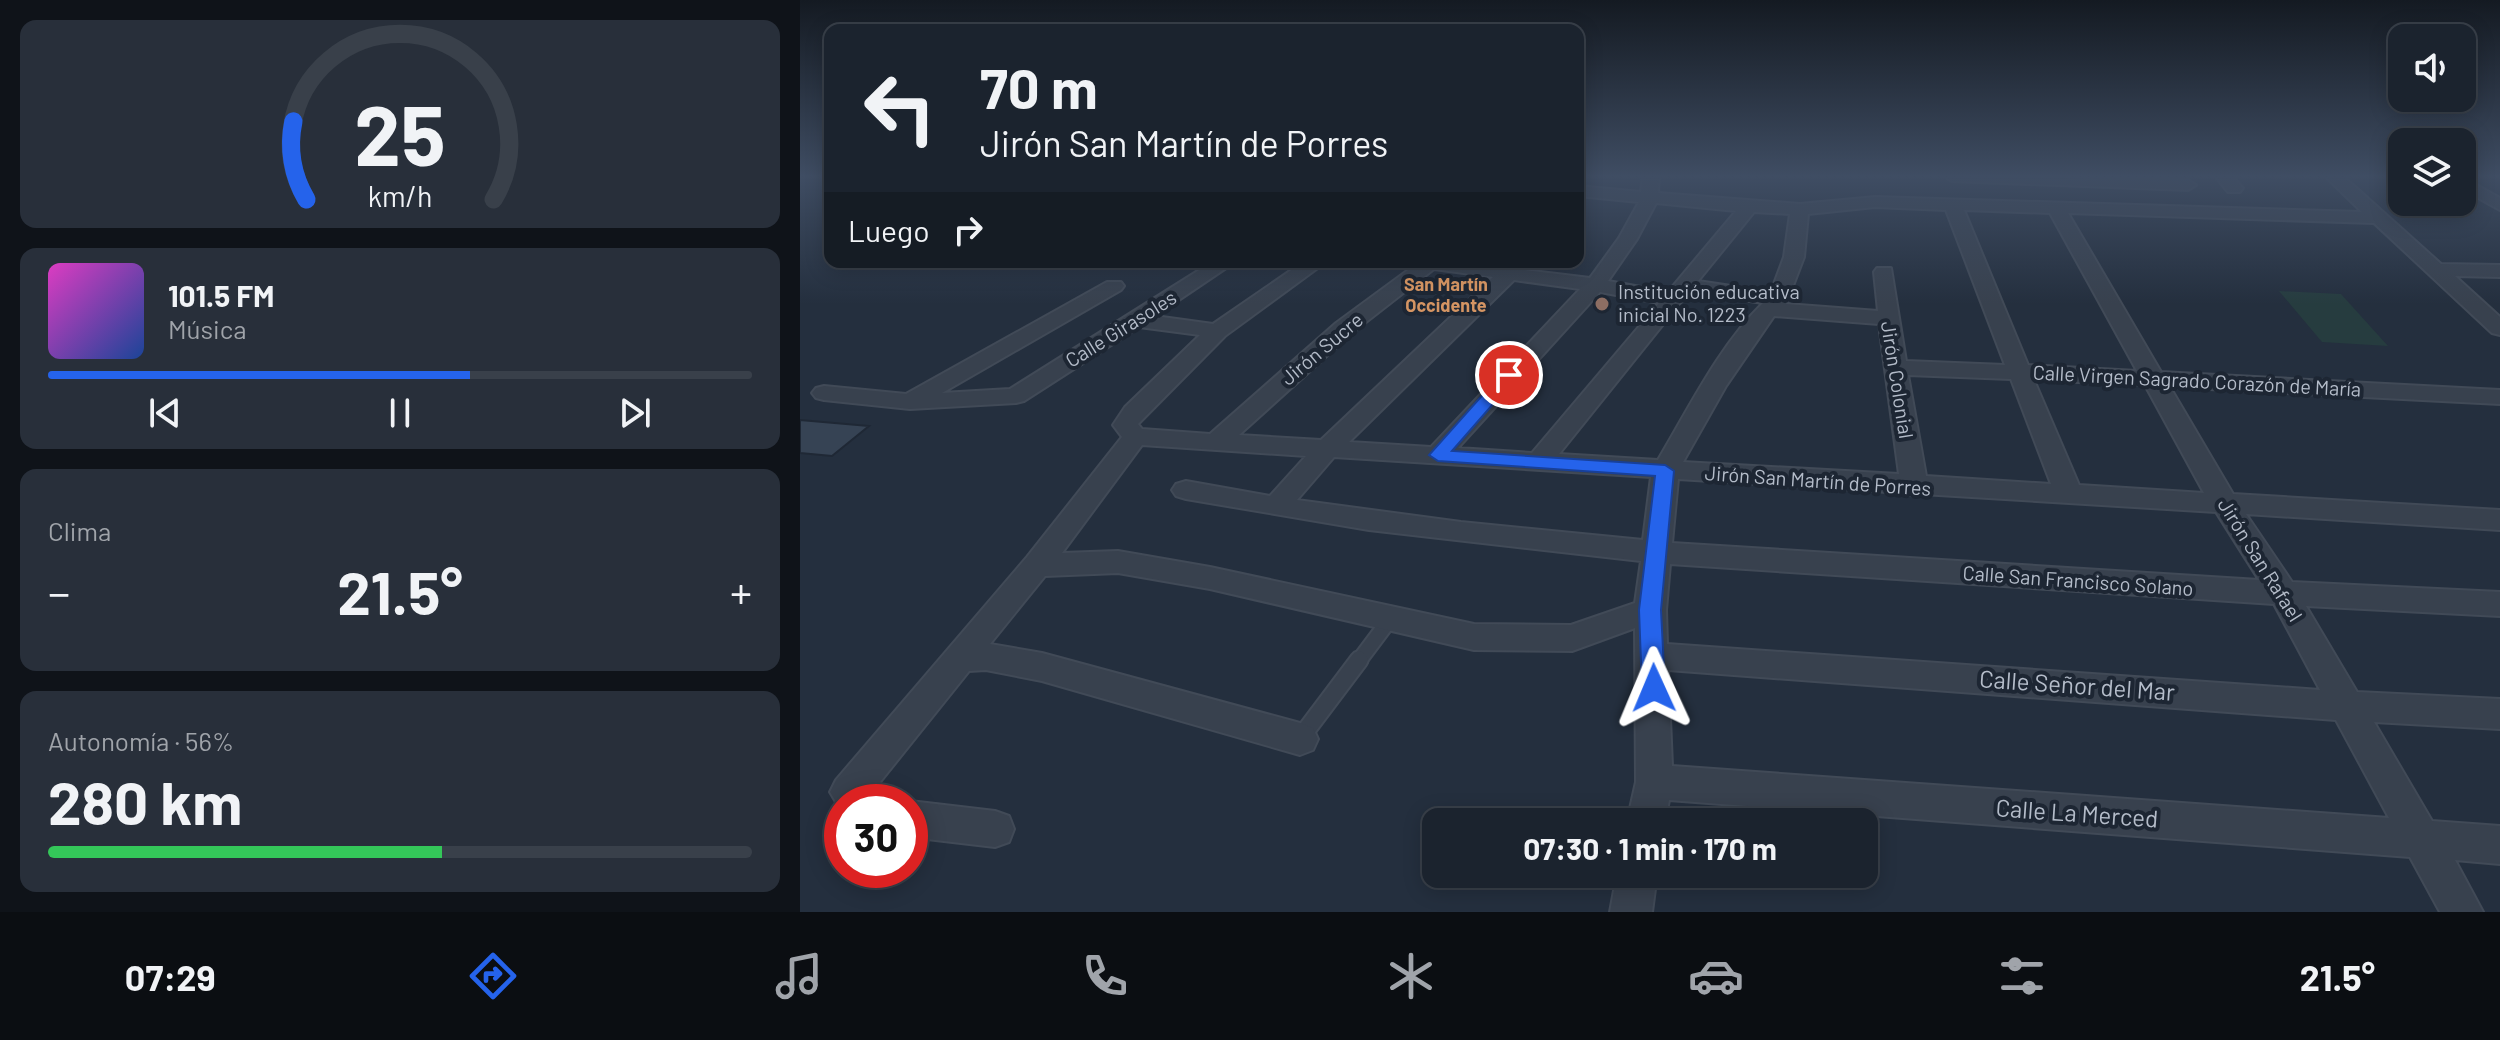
<!DOCTYPE html>
<html lang="es">
<meta charset="utf-8">
<style>
body{margin:0;font-family:Barlow,sans-serif;background:#282f3a;color:#f1f3f6;height:100vh;display:flex;flex-direction:column;font-size:30px;white-space:nowrap}
*{box-sizing:border-box;margin:0}
p{font-size:26px;color:#a0a4aa}
.icon{flex:none;width:44px;height:44px;fill:none;stroke:currentColor;stroke-width:2;stroke-linecap:round;stroke-linejoin:round}
.map{position:relative;flex:1;overflow:hidden}
.panel{display:flex;flex-direction:column;gap:20px;padding:20px;background:#0f1319;width:800px}
.panel>*{flex:none}
.top-card{position:absolute;left:24px;top:24px;width:760px;height:244px;border-radius:16px;box-shadow:0 4px 20px #0003,0 0 0 2px #39404a;background:#1b232e;color:#f1f3f6;overflow:hidden}
.buttons{position:absolute;left:1588px;top:24px;display:grid;gap:16px}
.buttons a{display:grid;place-items:center;width:88px;height:88px;border-radius:16px;background:#1b232e;box-shadow:0 4px 20px #0003,0 0 0 2px #39404a;font-size:40px}
.speed{position:absolute;left:24px;top:784px;display:flex;gap:16px;font-size:40px;font-weight:700;text-align:center}
.speed>*{display:grid;place-content:center;width:104px;height:104px;border-radius:50%;background:#1b232e;box-shadow:0 4px 20px #0003,0 0 0 2px #39404a;line-height:1}
.speed .limit{border:12px solid #d22;background:#fff;color:#111}
.pin{position:absolute;display:grid;place-items:center;width:68px;height:68px;color:#fff;margin:-34px;border:4px solid #fff;border-radius:50%;box-shadow:0 2px 8px #0007}
.me{position:absolute;width:88px;margin:-44px;rotate:359deg;stroke-linejoin:round;filter:drop-shadow(0 0 6px #0008)}
.turn{display:flex;align-items:center;gap:28px;height:168px;padding:0 24px;font-size:36px}
.turn .icon{width:104px;height:104px;stroke-width:2.5}
.turn b{display:block;font-size:56px;line-height:68px}
.then{display:flex;align-items:center;height:76px;padding:0 24px;background:#0003;gap:16px;font-size:30px}
.big{font-size:60px;font-weight:700;line-height:1.1}
.panel .widget{flex:1;display:flex;flex-direction:column;justify-content:center;gap:12px;min-width:0;padding:0 28px;border-radius:16px;background:#282f3a}
.panel .dial{align-items:center;gap:0}
.dial svg{height:208px;overflow:visible;fill:none;stroke:#39404a;stroke-width:7;stroke-linecap:round;text-anchor:middle}
.dial text{fill:#f1f3f6;stroke:none}
.song{display:flex;align-items:center;gap:24px}
.cover{width:96px;height:96px;border-radius:12px;background:linear-gradient(135deg,hsl(310 70% 55%),hsl(220 70% 35%))}
.played{height:8px;border-radius:4px;background:linear-gradient(90deg,#2563eb 60%,#39404a 60%)}
.keys{display:flex;justify-content:space-around;direction:ltr}
.heat{display:flex;justify-content:space-between;align-items:center;font-size:44px;direction:ltr}
.charge{height:12px;border-radius:6px;background:linear-gradient(90deg,#34c759 56%,#39404a 0)}
.trip{position:absolute;left:622px;top:808px;width:456px;height:80px;border-radius:16px;background:#1b232e;box-shadow:0 4px 20px #0003,0 0 0 2px #39404a;font-weight:700;line-height:80px;text-align:center}
.tab-bar{display:flex;height:128px;justify-content:space-around;align-items:center;background:#0b0e12;color:#a0a4aa}
.tab-bar .icon{width:56px;height:56px}
.tab-bar .on{color:#2563eb}
.tab-bar b{font-size:36px;color:#f1f3f6}
main{display:flex;flex:1;min-height:0}
.map>svg:first-child{display:block}
.green{fill:#263c3f}
.building{fill:#364354;stroke:#1f2835;stroke-width:2}
.lines{fill:none;stroke-linecap:round;stroke-linejoin:round}
.service-far1-casing{stroke:#414a57;stroke-width:18}
.service-casing{stroke:#414a57;stroke-width:21}
.minor-casing{stroke:#414a57;stroke-width:4}
.service-far1{stroke:#38414e;stroke-width:14}
.service{stroke:#38414e;stroke-width:17}
.minor{fill:#38414e;fill-rule:evenodd}
.route{fill:#2563eb;stroke:#184099;stroke-width:2}
.education-dot{fill:#8d6e63;stroke:#1d2633;stroke-width:3}
.labels{text-anchor:middle;stroke-width:8;stroke-linejoin:round;paint-order:stroke}
.far-neighbourhood-label{font-size:18px;font-weight:bold;fill:#d59563;stroke:#1d2633}
.poi-label{font-size:20px;fill:#b4bcc9;stroke:#1d2633;text-anchor:start}
.street-label{font-size:20px;fill:#b4bcc9;stroke:#1d2633}
.near-street-label{font-size:24px;fill:#b4bcc9;stroke:#1d2633}
</style>
<main>
<section class="panel">
<div class="widget dial"><svg viewBox="0 0 100 80">
<path d="M14 69A42 42 0 1 1 86 69"/>
<path d="M14 69A42 42 0 0 1 9 39" stroke="#2563eb"/>
<text x="50" y="56" font-size="32" font-weight="700">25</text>
<text x="50" y="72" font-size="11">km/h</text>
</svg></div>
<div class="widget">
<div class="song"><i class="cover"></i><div><b>101.5 FM</b><p>Música</p></div></div>
<div class="played"></div>
<div class="keys"><svg class="icon" aria-label="previous" viewBox="0 0 24 24"><path d="M18 5L8 12l10 7zM5 5v14"/></svg><svg class="icon" aria-label="pause" viewBox="0 0 24 24"><path d="M8 5v14M16 5v14"/></svg><svg class="icon" aria-label="next" viewBox="0 0 24 24"><path d="M6 5l10 7-10 7zM19 5v14"/></svg></div>
</div>
<div class="widget"><p>Clima</p>
<div class="heat"><a>−</a><b class="big">21.5°</b><a>+</a></div>
</div>
<div class="widget"><p>Autonomía · 56%</p><b class="big">280 km</b><div class="charge"></div></div>
</section>
<div class="map">
<svg width="1700" height="912" viewBox="0 0 1700 912">
<rect width="100%" height="100%" fill="#242f3e"/>
<path class="green" d="M1479,291L1541,294L1588,346L1522,342Z"/>
<path class="building" d="M0,420L69,426L32,456L0,453Z"/>
<g class="lines">
<defs>
<path id="service-far1" d="M558,662L591,618"/>
<path id="service" d="M501,737L559,660"/>
<path id="minor" d="M843,176H859L858,193L1000,204L1075,197L1562,212L1525,176H1543L1641,264L1700,265V277L1655,276L1700,317V335L1692,333L1574,223L1268,213L1361,372L1700,390V404L1370,387L1433,494L1700,510V530L1446,514L1492,582L1700,592V616L1506,606L1557,692L1700,699V729L1574,722L1632,821L1700,826V864L1655,860L1683,912H1640L1610,857L869,800L865,822H827L836,782L835,628L772,651L674,650L410,589L318,573L245,576L190,644L242,653L500,723L513,728L518,739L513,750L500,755L242,681L186,670L169,671L72,792L76,802H42V812L30,792L36,780L227,557L322,437L313,425L325,407L400,335L339,327L224,401L216,403L110,409L24,400L16,398L12,393L16,388L24,386L106,394L307,282H321L324,286L321,290L142,393L210,389L412,262H435L355,316L413,324L503,262H526L425,336L338,424L342,429L410,434L536,323L619,262H667L704,267L710,262H731L724,270L790,278L819,238L839,202L778,196V186L841,192ZM856,203L936,211L868,292L808,281L837,239ZM1075,207L1146,210L1205,365L1106,361L1091,268H1077L1074,272L1078,311L986,304L1004,257L1008,214ZM1164,210L1250,213L1337,371L1228,365ZM954,212L990,214L984,257L971,292L898,281ZM634,269L693,277L521,440L439,435L552,333ZM714,280L780,289L631,447L549,442ZM800,292L859,303L732,453L658,448ZM889,292L963,303C919,346 889,408 858,460L759,454ZM974,316L1079,324L1099,474L883,462L926,386ZM1108,375L1211,379L1251,484L1126,476ZM1234,380L1345,385L1404,493L1279,485ZM342,445L506,456L470,496L386,481L376,484L372,490L376,496L386,499L569,530L841,561L835,603L771,625L674,624L410,567L318,551L262,553ZM534,457L851,477L843,540L661,522L497,500ZM878,479L1104,493L1114,496L1122,494L1416,512L1459,580L872,543ZM870,564L1474,604L1520,690L867,644L866,610ZM868,670L1536,720L1589,818L872,766Z
M1144,176L1388,180L1396,185L1388,190L1152,181Z
M1415,176H1432L1443,188L1440,192H1428Z
M1662,177L1700,198V210L1662,189Z
M110,801L195,811L209,816L214,829L209,842L195,847L110,837V802H107Z
M817,874H857L852,912H810Z"/>
</defs>
<use href="#service-far1" class="service-far1-casing"/>
<use href="#service" class="service-casing"/>
<use href="#minor" class="minor-casing"/>
<use href="#service-far1" class="service-far1"/>
<use href="#service" class="service"/>
<use href="#minor" class="minor"/>
</g>
<linearGradient id="sky" x2="0" y2="1"><stop stop-color="#141a22"/><stop offset="0.58" stop-color="#3f4d63"/><stop offset="1" stop-color="#3f4d63" stop-opacity="0"/></linearGradient>
<rect width="1700" height="304" fill="url(#sky)"/>
<path class="route" d="M709,370L717,375L715,379L652,451L865,465L874,471L861,610L865,688L862,695L854,697L845,695L842,688L839,610L855,476L638,461L629,455L703,372Z"/>
<circle class="education-dot" cx="802" cy="304" r="8"/>
<g class="labels">
<g class="far-neighbourhood-label">
<text x="646" y="291">San Martín<tspan x="646" dy="21">Occidente</tspan></text>
</g>
<g class="poi-label">
<text x="818" y="299">Institución educativa<tspan x="818" dy="23">inicial No. 1223</tspan></text>
</g>
<g class="street-label">
<text transform="translate(321 329) rotate(-32)" y="7">Calle Girasoles</text>
<text transform="translate(522 349) rotate(-40)" y="7">Jirón Sucre</text>
<text transform="translate(1097 380) rotate(81)" y="7">Jirón Colonial</text>
<text transform="translate(1397 381) rotate(3)" y="7">Calle Virgen Sagrado Corazón de María</text>
<text transform="translate(1018 481) rotate(4)" y="7">Jirón San Martín de Porres</text>
<text transform="translate(1460 560) rotate(58)" y="7">Jirón San Rafael</text>
<text transform="translate(1278 581) rotate(4)" y="7">Calle San Francisco Solano</text>
</g>
<g class="near-street-label">
<text transform="translate(1277 686) rotate(4)" y="8">Calle Señor del Mar</text>
<text transform="translate(1277 814) rotate(4)" y="8">Calle La Merced</text>
</g>
</g>
</svg>
<div class="buttons">
<a><svg class="icon" aria-label="sound" viewBox="0 0 24 24"><path d="M4 9h4l5-4v14l-5-4H4zM17 9q2 3 0 6"/></svg></a>
<a><svg class="icon" aria-label="layers" viewBox="0 0 24 24"><path d="M12 4l9 5-9 5-9-5zM3 14l9 5 9-5"/></svg></a>
</div>
<div class="speed"><div class="limit">30</div></div>
<div class="pin" style="left:709px;top:375px;background:#d93025"><svg class="icon" aria-label="arrive" viewBox="0 0 24 24"><path d="M6 21V4h12l-3 4 3 4H6"/></svg></div>
<svg class="me" style="left:854px;top:688px" viewBox="-20 -20 40 40"><path d="M0-17L14 15 0 8-14 15z" fill="#2563eb" stroke="#fff" stroke-width="4"/></svg>
<div class="trip">07:30 · 1 min · 170 m</div>
<div class="top-card">
<div class="turn"><svg class="icon" aria-label="left" viewBox="0 0 24 24"><path d="M17 20v-9H6M10 6l-5 5 5 5"/></svg><div><b>70 m</b>Jirón San Martín de Porres</div></div>
<div class="then">Luego<svg class="icon" aria-label="right" viewBox="0 0 24 24"><path d="M7 20v-9h11M14 6l5 5-5 5"/></svg></div>
</div>
</div>
</main>
<nav class="tab-bar">
<b>07:29</b>
<svg class="icon on" aria-label="directions" viewBox="0 0 24 24"><path d="M12 3l9 9-9 9-9-9zM9 14v-3h6M13 9l2 2-2 2"/></svg>
<svg class="icon" aria-label="music" viewBox="0 0 24 24"><path d="M9 18V5l10-2v13"/><circle cx="6" cy="18" r="3"/><circle cx="16" cy="16" r="3"/></svg>
<svg class="icon" aria-label="phone" viewBox="0 0 24 24"><path d="M5 4h4l2 5-3 2q2 4 5 5l2-3 5 2v4C11 20 4 13 5 4z"/></svg>
<svg class="icon" aria-label="climate" viewBox="0 0 24 24"><path d="M12 3v18M4 7l16 10M4 17L20 7"/></svg>
<svg class="icon" aria-label="car" viewBox="0 0 24 24"><path d="M5 17H2v-5l4-1 3-4h7l3 4 3 1v5h-3M9 17h6M6 11h13"/><circle cx="7" cy="17" r="2"/><circle cx="17" cy="17" r="2"/></svg>
<svg class="icon" aria-label="filters" viewBox="0 0 24 24"><path d="M4 7h16M4 17h16"/><circle cx="9" cy="7" r="2"/><circle cx="15" cy="17" r="2"/></svg>
<b>21.5°</b>
</nav>
